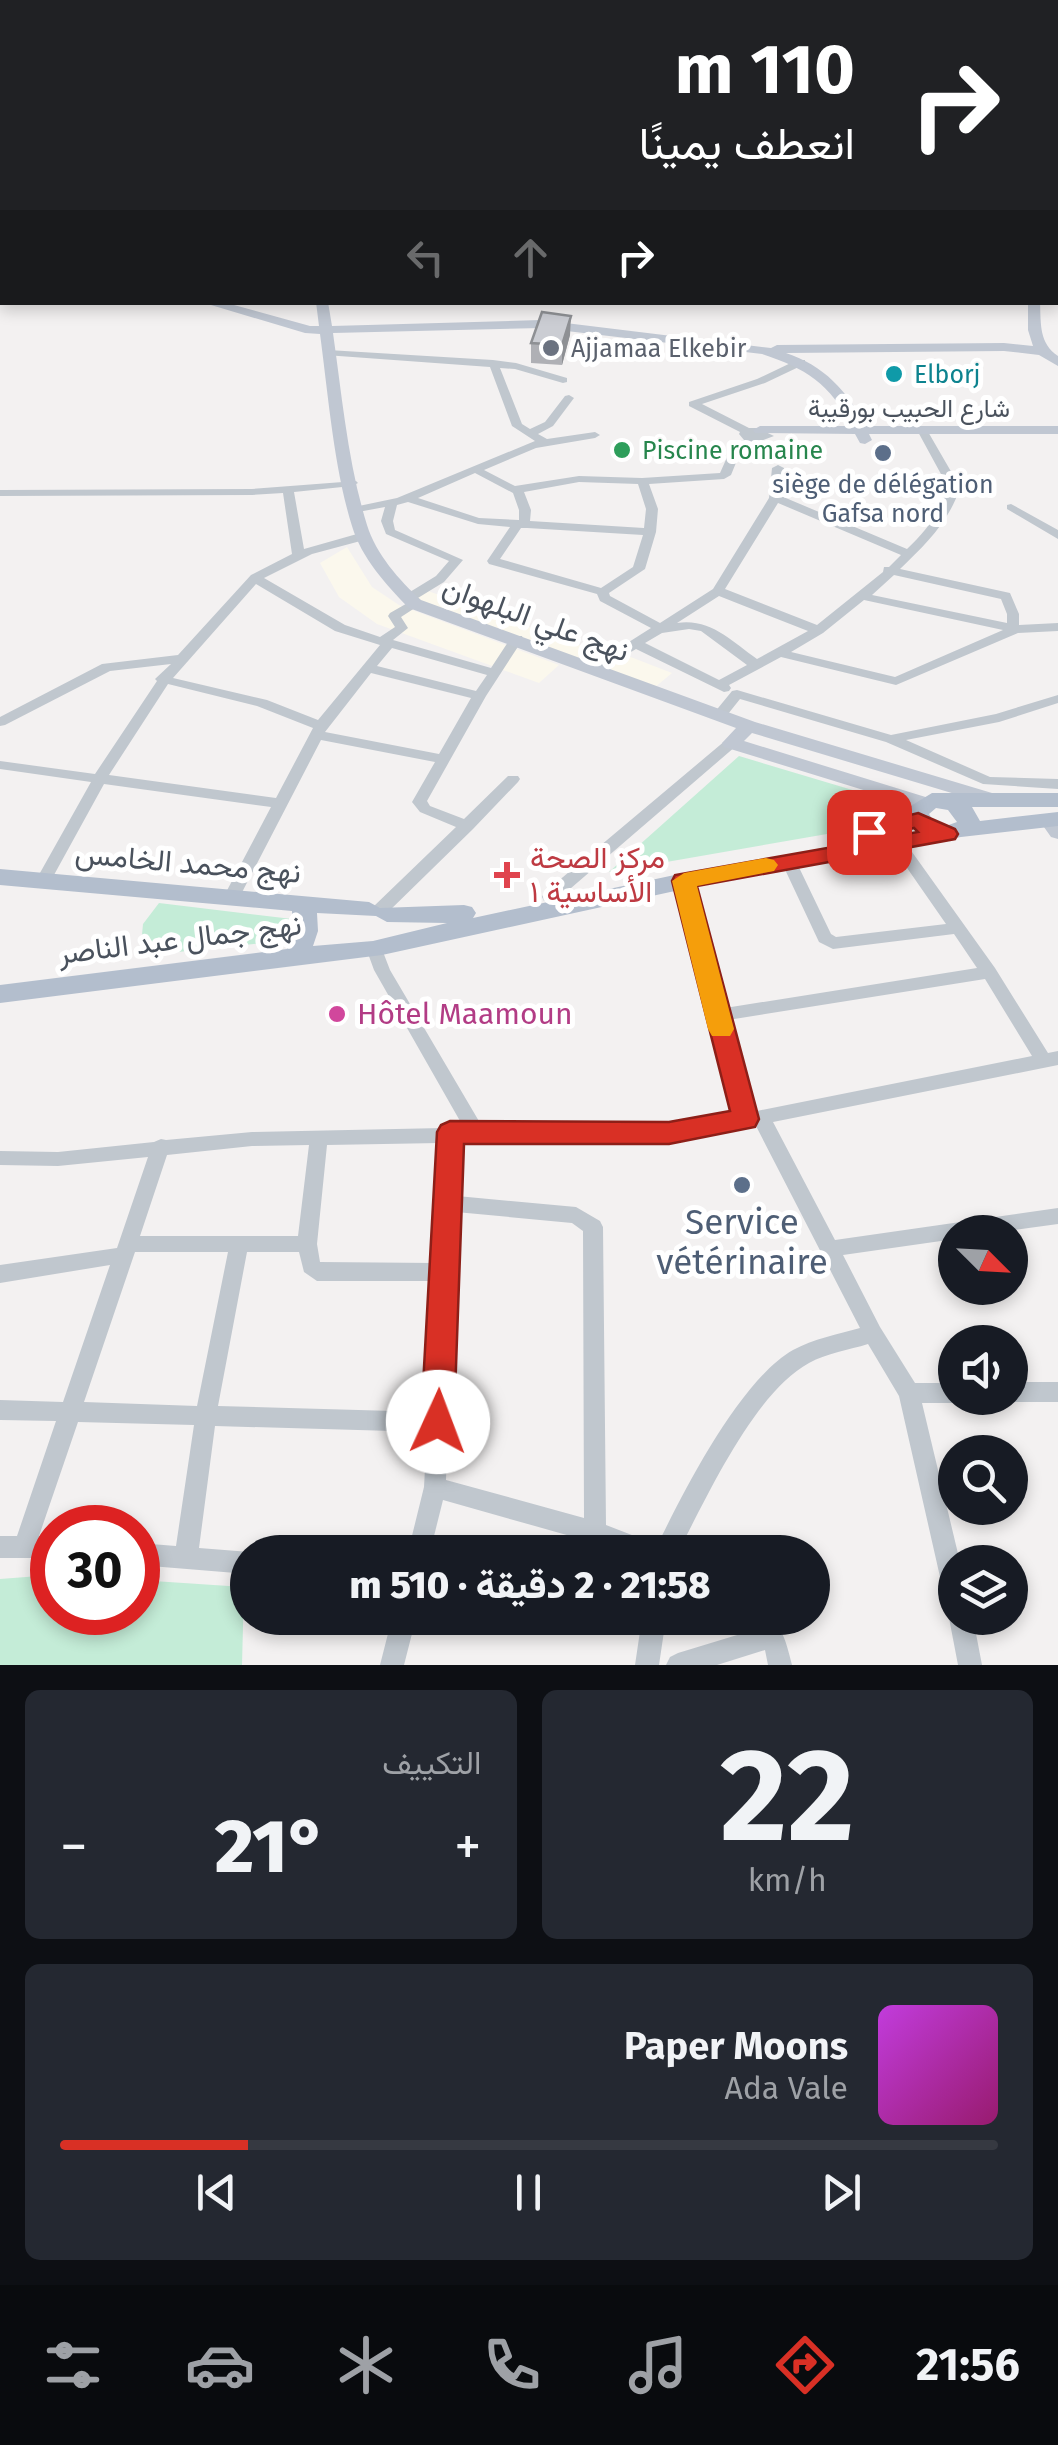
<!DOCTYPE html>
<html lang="ar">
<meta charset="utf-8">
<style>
body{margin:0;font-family:"Fira Sans",Vazirmatn,sans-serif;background:#242831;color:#f1f3f6;direction:rtl;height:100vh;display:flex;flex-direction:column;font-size:38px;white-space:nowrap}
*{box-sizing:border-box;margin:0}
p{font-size:32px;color:#9ea1a6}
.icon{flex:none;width:55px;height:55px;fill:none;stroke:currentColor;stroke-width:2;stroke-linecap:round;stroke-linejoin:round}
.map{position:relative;height:1665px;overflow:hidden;direction:ltr}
.sheet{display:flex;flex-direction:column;gap:25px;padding:25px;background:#0d0f14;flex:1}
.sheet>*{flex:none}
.guide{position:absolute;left:0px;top:0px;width:1060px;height:305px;box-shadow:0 5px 15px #0003;direction:rtl;background:#202124;color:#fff;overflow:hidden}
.needle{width:65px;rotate:114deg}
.fabs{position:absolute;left:938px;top:1215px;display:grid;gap:20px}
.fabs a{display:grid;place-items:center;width:90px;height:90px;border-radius:50%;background:#171b24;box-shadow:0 5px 15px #0003;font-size:50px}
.speed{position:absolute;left:30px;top:1505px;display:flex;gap:20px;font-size:50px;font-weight:700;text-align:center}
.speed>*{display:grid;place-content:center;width:130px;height:130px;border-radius:50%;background:#171b24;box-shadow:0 5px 15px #0003;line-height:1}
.speed .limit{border:15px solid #d22;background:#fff;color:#111}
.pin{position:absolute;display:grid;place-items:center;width:85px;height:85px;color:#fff;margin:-42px;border-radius:20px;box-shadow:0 5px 15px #0006}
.me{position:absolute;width:110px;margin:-55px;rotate:2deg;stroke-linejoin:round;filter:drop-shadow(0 0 8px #0008)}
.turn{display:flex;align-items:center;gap:35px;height:210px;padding:0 40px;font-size:45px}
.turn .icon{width:130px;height:130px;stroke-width:2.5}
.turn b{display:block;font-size:70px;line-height:85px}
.lanes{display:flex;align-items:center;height:95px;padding:0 40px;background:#0003;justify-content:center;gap:50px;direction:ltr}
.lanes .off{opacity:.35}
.big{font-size:75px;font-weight:800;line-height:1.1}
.sheet .tile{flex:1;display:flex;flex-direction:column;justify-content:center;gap:15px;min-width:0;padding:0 35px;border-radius:15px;background:#242831}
.sheet .dial{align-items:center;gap:0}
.dial b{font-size:130px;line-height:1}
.song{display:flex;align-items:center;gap:30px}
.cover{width:120px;height:120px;border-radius:15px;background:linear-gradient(135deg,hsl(290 70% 55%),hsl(320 70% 35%))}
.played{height:10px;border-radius:5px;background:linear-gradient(90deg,#d93025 20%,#363941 20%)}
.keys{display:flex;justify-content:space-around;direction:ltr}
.heat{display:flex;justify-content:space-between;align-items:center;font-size:55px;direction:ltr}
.sheet .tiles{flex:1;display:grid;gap:25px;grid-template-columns:1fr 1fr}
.tile:last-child{grid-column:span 2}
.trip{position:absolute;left:230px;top:1535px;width:600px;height:100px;border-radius:50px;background:#171b24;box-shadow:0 5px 15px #0003;font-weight:800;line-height:100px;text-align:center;direction:rtl}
.tabs{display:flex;height:160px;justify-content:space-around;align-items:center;background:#090b0e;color:#9ea1a6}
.tabs .icon{width:70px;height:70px}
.tabs .active{color:#d93025}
.tabs b{font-size:45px;color:#f1f3f6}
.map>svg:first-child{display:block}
.commercial{fill:#fbf8ed}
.green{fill:#c4ecd7}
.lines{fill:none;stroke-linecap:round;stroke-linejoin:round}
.street{fill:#c0c7ce;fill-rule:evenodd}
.secondary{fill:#c0c7d2;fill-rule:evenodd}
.primary{fill:#b3becd;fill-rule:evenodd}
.wall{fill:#afb0b5}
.shaded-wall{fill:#8e9094}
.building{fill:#cbcdd3;stroke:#8e9094;stroke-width:2.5}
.route{fill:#d93025;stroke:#8d1f18;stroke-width:2.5}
.slow{fill:#f59e0b}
.worship-dot{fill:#6b7280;stroke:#fff;stroke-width:4}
.culture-dot{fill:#0f9aa8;stroke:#fff;stroke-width:4}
.leisure-dot{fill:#2e9e5b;stroke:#fff;stroke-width:4}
.service-dot{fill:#5c6f8a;stroke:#fff;stroke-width:4}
.health-dot{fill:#e0444e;stroke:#fff;stroke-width:4}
.hotel-dot{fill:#d1479c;stroke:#fff;stroke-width:4}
.labels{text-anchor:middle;stroke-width:10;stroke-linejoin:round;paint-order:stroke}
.far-worship-label{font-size:25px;fill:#5b616d;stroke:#fff;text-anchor:start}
.far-culture-label{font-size:25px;fill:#0d838f;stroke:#fff;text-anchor:start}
.far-street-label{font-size:25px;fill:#4a525d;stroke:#fff}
.far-leisure-label{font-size:25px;fill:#27864d;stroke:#fff;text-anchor:start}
.far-service-label{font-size:25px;fill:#4e5e75;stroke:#fff}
.street-label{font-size:30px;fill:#4a525d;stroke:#fff}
.health-label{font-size:30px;fill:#be3a42;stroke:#fff;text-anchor:start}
.hotel-label{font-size:30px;fill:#b23c85;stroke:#fff;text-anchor:start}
.near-service-label{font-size:35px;fill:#4e5e75;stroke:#fff}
</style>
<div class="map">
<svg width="1058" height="1665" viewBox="0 0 1058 1665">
<rect width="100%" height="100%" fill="#f3f1f1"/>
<path class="commercial" d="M347,547L372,587L399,605L559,665L539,683L377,624L339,597L320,563Z
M428,591L610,656L594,667L432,610L411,595Z
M628,656L672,673L654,688L601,671Z"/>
<path class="green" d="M739,756L906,806L902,821L609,872Z
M159,903L309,921L311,938L140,956L143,924Z
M52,1575V1612H138V1580L244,1587L242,1665H0V1579Z"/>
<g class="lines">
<path class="street" d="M0,6L2,7V11L0,10Z
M2,43V48L0,49V44Z
M328,350L493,360L516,363L567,378V382L563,383L515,369L500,368L522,424L530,429L545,422L565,396L569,395L574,398L553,426L538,434L547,439L595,432L600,435L595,438L536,448L484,470L515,486L579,476L642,478L720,473L733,444L744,440L739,434L740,432L689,406V402L757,379L797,360H805V364L765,383L702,404L749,428H757L774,436L742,448L731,475L724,479L649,484L658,509L656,532L645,569L609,593L610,596L660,623L713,589L769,498L772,468L778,465L784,468L781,496L907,549C926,531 941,512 948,487L917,430L922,427L927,430L960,487C950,521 925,545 900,569L1010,593L1019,614V625L1058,623V631L1018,633L896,685L781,657L729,685L731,688L729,691L724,692L636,649L596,673L589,669L591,666L651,628L600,601L597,594L489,564L487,561L510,527L478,524L408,502L397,505L393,521L395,530L463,560L444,582L413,601L421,604L401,617L408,628L393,640L491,668L512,636H522L523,639L486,696L427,801L430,806L464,819L508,776H518L520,779L518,782L473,829L385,915H373L371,911L373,907L456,827L420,812L412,802L435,762L321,740L237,902H225L223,898L271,807L104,784L49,884H39L36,880L91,782L0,769V761L95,774L157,681L155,679L171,664L110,671L5,725L0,726V717L102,664L178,655L251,575L292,554L283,493L252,495L0,496V490L252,489L356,481L358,483L352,486L294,492L304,549L364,532L370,536L368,539L312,554L264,578L345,625L380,637L395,627L388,616L390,613L411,601H405V595L436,576L449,561L386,534L381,521L385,507L358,512L354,511V507L397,498L535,441L512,426L490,367L325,355L323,353ZM475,473L513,493L519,510V520L479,518L418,498ZM579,482L638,484L646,509L644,528L530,521L531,510L524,492ZM778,503L901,555L889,567H884L883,572L817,625L725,589ZM521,528H527L643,535L633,567L601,588L500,559ZM894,575L1001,599L1007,614V623L872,595ZM256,584L335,631L380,645L318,720L267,700L173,678ZM719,596L808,631L757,659C731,641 711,618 677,623ZM864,600L1003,630L895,677L791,652L823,633ZM689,629L701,631L747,665L719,680L645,643L662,633ZM392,648L487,675L476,691L377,666ZM371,673L471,698L439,754L325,732ZM168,684L257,706L313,728L276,798L109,775Z
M1011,504L1058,530V539L1007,509V505Z
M737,690L891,735L996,714L1058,695V703L999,722L906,740L990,777L1058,779V789L983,784L886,742L740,699L724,719H714L712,716L714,713L732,691Z
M731,739L736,740L738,743L736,746L556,901H544L542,897L544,893L726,740Z
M897,837L902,838L995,968L1048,1053L1058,1051V1065L773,1122L835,1240L1058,1208V1224L1000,1232H955V1239L843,1255L880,1327L915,1383H955V1398H963L955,1403H922L960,1562H955V1602L947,1598L943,1590L899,1396L868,1344C849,1350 827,1353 809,1363C754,1393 707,1497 678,1552H619L595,1543L443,1500L430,1552H408L424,1487L427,1432L215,1426L199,1548L250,1552H248V1574L138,1565V1543L176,1546L194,1425L78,1422L39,1536H52V1558H0V1536H17L56,1421L0,1420V1400L63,1402L110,1265L0,1283V1265L117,1248L148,1157L58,1166L0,1165V1151L58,1152L154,1142L161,1139L166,1140L252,1132L443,1128L450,1126L464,1128L374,970L366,948L368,944H380L390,970L483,1128L694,1124L735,1116L676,881L684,876L692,881L725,1008L977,968L954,934L833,949L819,942L781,861L784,857H794L831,934L836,937L946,924L889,842ZM985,979L1032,1056L752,1112L728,1020ZM756,1126L860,1328C838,1334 813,1339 793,1350C740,1380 683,1492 656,1548L655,1544L606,1525L603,1227L600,1221L576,1207L457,1196L459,1143L694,1138ZM440,1143L435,1263L320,1262L317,1244L327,1145ZM309,1145L298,1236H140L167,1155L252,1146ZM456,1212L572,1223L583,1231L584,1518L446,1480ZM135,1252H228L197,1406L84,1402ZM247,1252H299L304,1272L317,1281H434L428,1412L218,1406Z
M1010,1382H1058V1402H1010L1003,1399L1010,1398Z
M955,1609V1618H973L982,1665H958L949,1618Z
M392,1618H416L404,1665H380Z
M642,1618H666L659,1665H635Z
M735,1618C779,1615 782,1625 792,1665H768L765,1650L717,1665H666L670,1657L678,1653L747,1632L739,1626Z"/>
<path class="secondary" d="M0,229H2V236H0Z
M201,302H223L310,326H319L316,302H328L332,326L541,320L771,348L777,345L1004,343L1033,346L1028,330V302H1040C1041,325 1039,343 1058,356V366L1039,355L1004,351L786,353C823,365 848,391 865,426H1058V434H869L872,440L865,444L860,443L855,434L755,433L753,430L760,426H851C831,384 805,368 762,354L541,328L333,333C342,396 348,464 367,525C376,554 399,580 421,600L755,722L1002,796L1005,800L995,806L752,733L744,741L932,799L935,803L932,807L925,809L724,747L722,743L736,728L409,608C386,585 361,557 352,526C334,469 328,393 320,334L305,333Z
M1049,814L1058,818V839L1051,837L1039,820Z"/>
<path class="primary" d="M932,793H1058V807H972L980,821L1058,812V826L961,837L684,889L382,955L0,1003V985L287,949L293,931L292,911L0,885V869L369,902L380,908L464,905L472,907L476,913L473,918L684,873L917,832L915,828L878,837L867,830L870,825L908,815L909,807ZM936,808L948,810L957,822L946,826L934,822L929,814ZM317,913L376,916L387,922L447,923L373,941L313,946L318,931Z"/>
</g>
<path class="wall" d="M570,335L562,365L531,363V343Z"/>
<path class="shaded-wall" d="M571,316L570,335L562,365V345Z"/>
<path class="building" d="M542,312L571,316L562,345L531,343Z"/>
<path class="route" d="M918,813L955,829L958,834L955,839L697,886L759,1119L755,1127L669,1144H464L454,1422L449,1433L438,1437L426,1433L421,1422L437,1132L441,1125L450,1121L669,1122L730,1111L672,881L675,875L918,832L914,828L869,840L858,832L861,827Z"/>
<path class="slow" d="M766,858L774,860L778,865L774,871L697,886L734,1029L730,1036H712L708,1029L672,881L684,873Z"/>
<circle class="worship-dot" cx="551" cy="348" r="10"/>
<circle class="culture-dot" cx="894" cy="374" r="10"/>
<circle class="leisure-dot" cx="622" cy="450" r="10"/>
<g class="service-dot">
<circle cx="883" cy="453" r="10"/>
<circle cx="742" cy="1185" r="10"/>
</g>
<path class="health-dot" d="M502 860h10v10h10v10h-10v10h-10v-10h-10v-10h10z"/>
<circle class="hotel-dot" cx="337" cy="1014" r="10"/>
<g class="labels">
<g class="far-worship-label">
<text x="571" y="357">Ajjamaa Elkebir</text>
</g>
<g class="far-culture-label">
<text x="914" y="383">Elborj</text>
</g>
<g class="far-street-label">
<text x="909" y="417">شارع الحبيب بورقيبة</text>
</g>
<g class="far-leisure-label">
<text x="642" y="459">Piscine romaine</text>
</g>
<g class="far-service-label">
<text x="883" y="493">siège de délégation<tspan x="883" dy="29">Gafsa nord</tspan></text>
</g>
<g class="street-label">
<text transform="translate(536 619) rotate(20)" y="10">نهج علي البلهوان</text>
<text transform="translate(188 863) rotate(5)" y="10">نهج محمد الخامس</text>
<text transform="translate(180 939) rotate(-7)" y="10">نهج جمال عبد الناصر</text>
</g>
<g class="health-label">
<text x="530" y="868">مركز الصحة<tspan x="530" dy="34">الأساسية ١</tspan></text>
</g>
<g class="hotel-label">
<text x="357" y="1024">Hôtel Maamoun</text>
</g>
<g class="near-service-label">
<text x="742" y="1234">Service<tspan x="742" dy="40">vétérinaire</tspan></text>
</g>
</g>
</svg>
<div class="fabs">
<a><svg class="needle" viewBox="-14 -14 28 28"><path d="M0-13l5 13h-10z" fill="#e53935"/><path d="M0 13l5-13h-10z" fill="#9ea1a6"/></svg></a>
<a><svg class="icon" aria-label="sound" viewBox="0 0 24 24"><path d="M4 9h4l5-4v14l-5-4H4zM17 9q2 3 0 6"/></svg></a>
<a><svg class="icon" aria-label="search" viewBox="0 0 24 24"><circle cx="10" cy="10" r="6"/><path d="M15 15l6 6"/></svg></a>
<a><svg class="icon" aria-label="layers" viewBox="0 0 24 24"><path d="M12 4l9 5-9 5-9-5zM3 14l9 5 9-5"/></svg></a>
</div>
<div class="speed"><div class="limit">30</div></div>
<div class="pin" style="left:869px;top:832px;background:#d93025"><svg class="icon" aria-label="arrive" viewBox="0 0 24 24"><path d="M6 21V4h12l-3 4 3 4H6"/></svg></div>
<svg class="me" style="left:438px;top:1422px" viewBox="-20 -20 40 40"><circle r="19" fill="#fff"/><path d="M0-13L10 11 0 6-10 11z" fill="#d93025"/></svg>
<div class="trip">21:58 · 2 دقيقة · 510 m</div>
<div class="guide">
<div class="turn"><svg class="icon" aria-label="right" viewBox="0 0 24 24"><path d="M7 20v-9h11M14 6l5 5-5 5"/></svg><div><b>110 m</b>انعطف يمينًا</div></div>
<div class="lanes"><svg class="icon off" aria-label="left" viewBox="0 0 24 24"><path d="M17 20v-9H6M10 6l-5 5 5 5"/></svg><svg class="icon off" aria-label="ahead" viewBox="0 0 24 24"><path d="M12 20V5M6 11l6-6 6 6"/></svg><svg class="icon" aria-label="right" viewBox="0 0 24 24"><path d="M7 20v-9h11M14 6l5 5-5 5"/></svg></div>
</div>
</div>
<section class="sheet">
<div class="tiles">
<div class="tile dial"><b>22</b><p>km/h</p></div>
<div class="tile"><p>التكييف</p>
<div class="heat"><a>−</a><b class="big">21°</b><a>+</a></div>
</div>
<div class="tile">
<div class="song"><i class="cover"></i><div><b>Paper Moons</b><p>Ada Vale</p></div></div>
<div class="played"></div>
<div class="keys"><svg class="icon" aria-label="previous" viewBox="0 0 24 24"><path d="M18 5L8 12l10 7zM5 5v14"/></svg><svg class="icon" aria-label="pause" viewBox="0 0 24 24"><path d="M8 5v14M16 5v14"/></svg><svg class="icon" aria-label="next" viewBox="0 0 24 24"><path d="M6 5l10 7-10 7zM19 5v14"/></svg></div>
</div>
</div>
</section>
<nav class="tabs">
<b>21:56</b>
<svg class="icon active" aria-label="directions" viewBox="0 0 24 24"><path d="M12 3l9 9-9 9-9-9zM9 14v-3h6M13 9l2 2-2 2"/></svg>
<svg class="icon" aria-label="music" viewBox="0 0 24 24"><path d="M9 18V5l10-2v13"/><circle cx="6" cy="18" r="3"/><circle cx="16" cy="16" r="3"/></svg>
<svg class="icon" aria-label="phone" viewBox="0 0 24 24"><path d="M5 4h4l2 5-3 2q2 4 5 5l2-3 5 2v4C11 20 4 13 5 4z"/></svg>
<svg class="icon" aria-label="climate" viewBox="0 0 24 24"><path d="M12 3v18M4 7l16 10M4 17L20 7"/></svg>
<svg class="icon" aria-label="car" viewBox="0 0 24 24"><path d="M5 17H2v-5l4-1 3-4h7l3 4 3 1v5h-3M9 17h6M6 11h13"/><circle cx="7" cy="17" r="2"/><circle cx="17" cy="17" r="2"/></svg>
<svg class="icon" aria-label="filters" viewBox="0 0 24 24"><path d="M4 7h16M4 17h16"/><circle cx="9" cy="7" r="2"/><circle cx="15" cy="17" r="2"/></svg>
</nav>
